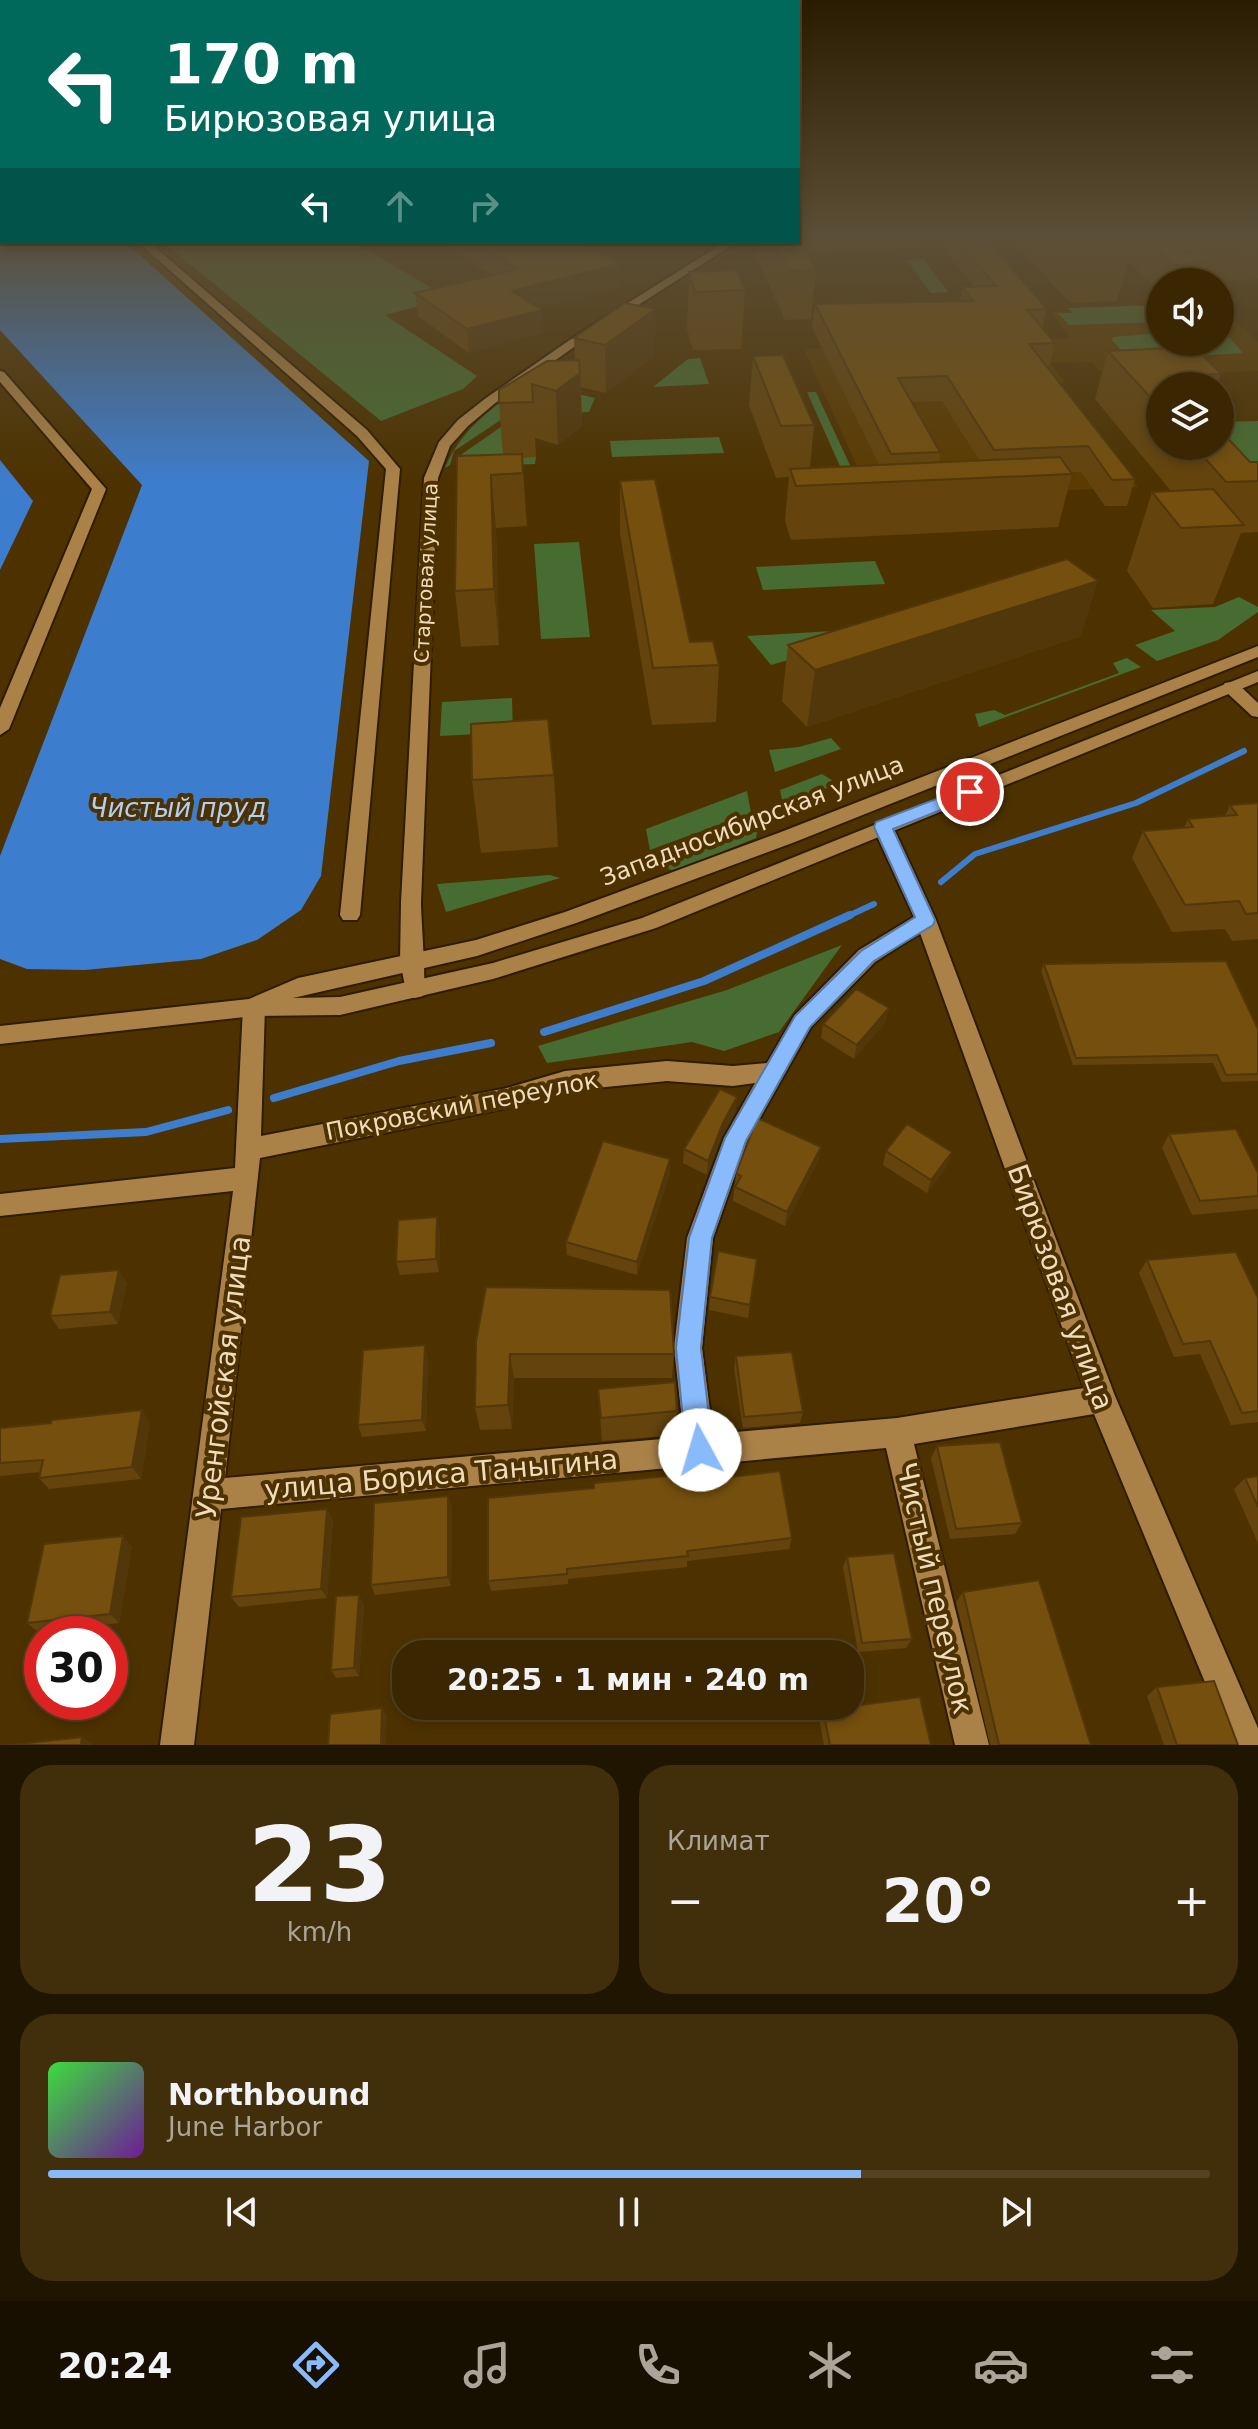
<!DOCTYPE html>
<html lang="ru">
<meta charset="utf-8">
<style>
body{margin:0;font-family:"DejaVu Sans",sans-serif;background:#412e0a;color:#f1f3f6;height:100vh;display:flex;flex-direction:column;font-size:30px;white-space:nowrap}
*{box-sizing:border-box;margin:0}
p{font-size:26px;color:#aba599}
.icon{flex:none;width:44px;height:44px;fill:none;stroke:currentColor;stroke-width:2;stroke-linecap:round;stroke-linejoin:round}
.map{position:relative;height:1745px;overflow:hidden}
.side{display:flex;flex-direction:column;gap:20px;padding:20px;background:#201500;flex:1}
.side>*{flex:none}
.guide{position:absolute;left:0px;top:0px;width:800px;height:244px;box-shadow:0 4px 12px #0003,0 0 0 2px #544322;background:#00695c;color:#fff;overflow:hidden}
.buttons{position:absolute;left:1146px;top:268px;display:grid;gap:16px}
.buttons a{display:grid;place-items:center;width:88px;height:88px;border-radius:50%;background:#3a2600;box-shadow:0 4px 12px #0003,0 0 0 2px #544322;font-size:40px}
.speed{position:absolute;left:24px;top:1616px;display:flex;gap:16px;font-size:40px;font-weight:700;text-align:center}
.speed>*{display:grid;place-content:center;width:104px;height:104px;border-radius:50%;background:#3a2600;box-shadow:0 4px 12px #0003,0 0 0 2px #544322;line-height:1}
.speed .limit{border:12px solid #d22;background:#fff;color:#111}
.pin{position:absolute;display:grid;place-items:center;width:68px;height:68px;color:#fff;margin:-34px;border:4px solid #fff;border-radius:50%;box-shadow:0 2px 8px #0007}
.me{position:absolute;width:88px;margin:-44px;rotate:354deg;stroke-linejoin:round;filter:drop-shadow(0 0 6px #0008)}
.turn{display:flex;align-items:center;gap:28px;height:168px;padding:0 32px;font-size:36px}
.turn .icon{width:104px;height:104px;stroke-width:2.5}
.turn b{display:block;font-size:56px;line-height:68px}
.lanes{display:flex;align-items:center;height:76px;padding:0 32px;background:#0003;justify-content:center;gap:40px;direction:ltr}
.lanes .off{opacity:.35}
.big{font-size:60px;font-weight:700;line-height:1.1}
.side .tile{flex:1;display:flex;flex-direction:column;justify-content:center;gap:12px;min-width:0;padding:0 28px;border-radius:32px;background:#412e0a}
.side .dial{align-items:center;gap:0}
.dial b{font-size:104px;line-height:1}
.song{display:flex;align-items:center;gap:24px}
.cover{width:96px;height:96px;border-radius:12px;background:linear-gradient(135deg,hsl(120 70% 55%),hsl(280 70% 35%))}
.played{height:8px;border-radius:4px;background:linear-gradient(90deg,#88bafc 70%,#544322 70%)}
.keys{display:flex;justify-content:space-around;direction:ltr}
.heat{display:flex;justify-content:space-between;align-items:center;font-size:44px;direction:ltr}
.side .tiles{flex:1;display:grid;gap:20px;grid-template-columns:1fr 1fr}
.tile:last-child{grid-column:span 2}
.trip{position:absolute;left:392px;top:1640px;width:472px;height:80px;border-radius:32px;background:#3a2600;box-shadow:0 4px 12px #0003,0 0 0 2px #544322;font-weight:700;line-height:80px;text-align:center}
.dock{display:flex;height:128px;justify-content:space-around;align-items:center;background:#170f00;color:#aba599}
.dock .icon{width:56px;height:56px}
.dock .on{color:#88bafc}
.dock b{font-size:36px;color:#f1f3f6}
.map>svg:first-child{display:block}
.built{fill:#5b3b00}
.green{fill:#476c32}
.water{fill:#3d7dcd}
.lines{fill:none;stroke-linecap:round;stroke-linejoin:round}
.stream-far2{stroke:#3d7dcd;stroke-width:4}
.stream-far1{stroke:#3d7dcd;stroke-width:6}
.stream{stroke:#3d7dcd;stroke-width:8}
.street-casing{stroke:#2e1b00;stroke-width:4}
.secondary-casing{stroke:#2e1b00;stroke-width:4}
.street{fill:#aa8248;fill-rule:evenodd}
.secondary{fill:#aa8248;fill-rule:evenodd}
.wall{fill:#64440c;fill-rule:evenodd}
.shaded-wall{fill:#51370a}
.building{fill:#744f0e;stroke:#51370a;stroke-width:2}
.route{fill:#88bafc;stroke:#5879a4;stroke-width:2}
.labels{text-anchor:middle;stroke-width:8;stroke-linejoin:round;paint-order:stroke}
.far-street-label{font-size:20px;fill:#f0dbbe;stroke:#4d3200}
.street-label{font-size:24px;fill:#f0dbbe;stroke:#4d3200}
.water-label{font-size:26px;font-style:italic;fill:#afcff9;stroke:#4d3200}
.near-street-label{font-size:28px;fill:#f0dbbe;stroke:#4d3200}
</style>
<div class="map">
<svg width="1258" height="1745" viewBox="0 0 1258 1745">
<rect width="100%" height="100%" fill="#4d3200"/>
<path class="built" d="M1220,307L1258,342V371L1106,377L1092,362L1050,363L1064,381L1057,385L1138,487L872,499L804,349L1071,338L1051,312L1160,309V342H1220Z"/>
<path class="green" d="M163,242H353L449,298L385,315L477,376L463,389L381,421Z
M924,259L948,292L931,293L907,260Z
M1160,305V322L1069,325L1058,313H1072L1068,308Z
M1160,333V342H1220V333L1228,336L1243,353L1144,359L1125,355L1112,340L1113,337Z
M700,358L709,384L653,387L688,359Z
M521,386L549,388L454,451L450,465L445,468C460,431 490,410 521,386Z
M556,389L595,398L589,412L550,414L504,458L536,457L535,464L461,467L462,454Z
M807,392H816L861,489L847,482Z
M1258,421V484L1220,442V422Z
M719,437L724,453L612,457L610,441Z
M579,542L590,637L541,639L534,544Z
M875,561L885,584L763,590L756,567Z
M1239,597L1258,607V612L1218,640L1157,661L1135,645L1175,631L1151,610L1215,607Z
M850,630L853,641L771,665L747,636Z
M1127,658L1141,667L979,727L975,714L994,710L1005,715L1119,673L1113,663Z
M512,698L513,732L440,736L442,702Z
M831,738L841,749L775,772L769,750L799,747Z
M822,774L838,784L783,804L780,790Z
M747,791L751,813L650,850L646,829Z
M758,828L756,838L674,871L652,863Z
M550,875L560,878L446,912L437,884Z
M842,945L779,1032L724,1051L692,1042L547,1063L538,1046L727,990Z"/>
<path class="water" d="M0,239L2,242H125L369,461L321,876L301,910L257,940L201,959L85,970L27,969L0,959V856L142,485L0,330Z
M0,460L33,501L0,570Z"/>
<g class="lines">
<path class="stream-far2" d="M149,246L167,242"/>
<path class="stream-far1" d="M941,882L975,854L1136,803L1244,751
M846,917L874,904"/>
<path class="stream" d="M544,1032L704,981L850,915
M274,1098L399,1061L491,1043
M0,1139L146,1132L228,1110"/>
<defs>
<path id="street" d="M138,242H149L367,430L400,469L360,915L357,920H343L340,915L386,469L357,436Z
M725,242H737L588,337L494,404L468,426L450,446L438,478L421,902C421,918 427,988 423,996L415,998L407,996L400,961L401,902L424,478L439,442L458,420L486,398L580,333Z
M0,371L4,372L106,489L9,729L0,735V708L92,489L0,382Z
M1231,682L1237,683L1258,703V717L1252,716L1225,691L1222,687L1225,683Z
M883,820L893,827L936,920L1115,1396L1258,1728V1745H1231L1094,1414L914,1444L989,1745H955L886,1448L221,1509L194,1745H160L233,1191L0,1216V1194L235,1168L243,1007L246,1001L254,998L262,1001L265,1007L261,1136L507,1088L565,1071L667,1061L733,1066L767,1063L795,1015L859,950L914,917L873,827ZM920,933L1084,1388L897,1418L713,1434L702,1348L713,1238L747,1141L811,1027L875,962ZM667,1081L733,1086L755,1083L724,1138L687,1238L674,1348L684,1437L225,1478L260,1158L507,1108L565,1091Z"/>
<path id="secondary" d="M1258,646V657L795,842L579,922L477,956L293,998L340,997L493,963L642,918L1258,671V682L656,928L493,979L340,1015L254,1016L0,1044V1026L249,999L298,978L476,940L565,912L781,832Z"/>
</defs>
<use href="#street" class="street-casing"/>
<use href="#secondary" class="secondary-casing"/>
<use href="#street" class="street"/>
<use href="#secondary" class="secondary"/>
</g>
<path class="wall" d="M798,239H924L923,248L806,252L816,270L811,319L785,320L757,259L758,242H798Z
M936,239H986L1047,309L1042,328L1055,343L1049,367H1047L1135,479L1127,506H1105L1081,472H1071L1072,474L1058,527L791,540L785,521L789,477L776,478L749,405L753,356L814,425L810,468L879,465L812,327L815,304L960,301L962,287H974ZM942,401L979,460L939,462L940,452L912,402Z
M1013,239H1258V279L1195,282H1160V292L1128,261L1117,301L1070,303L1013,241Z
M438,242H578L620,287L538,308L543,333L469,353L418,316L415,293L493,275Z
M689,272L745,290L741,349L693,350L687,329Z
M655,309L654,356L606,393L581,387L582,426L558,445L535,438L536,457H522L527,526L496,528L499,645L461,647L455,591L457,456L503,455L499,403L575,360L574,338Z
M1108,351L1221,374L1217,386H1160V446H1220L1250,462H1258V532L1241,533L1213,604L1153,608L1127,571L1152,492L1171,491L1095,399Z
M620,481L690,642L719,665L716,722L652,725L620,534Z
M1081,636L807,727L782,701L788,645Z
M554,775L558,847L481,853L472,780Z
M1258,803V939L1232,941L1225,929L1172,932L1132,858L1143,831L1184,828L1188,819L1225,816L1230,805Z
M1044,964L1258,1029V1081L1222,1082L1213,1063L1073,1065L1041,971Z
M889,1008L885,1023L854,1059L821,1038L823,1024Z
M736,1111L721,1137L707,1175L683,1163L684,1149Z
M1169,1134L1258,1173V1209L1192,1215L1162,1148Z
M821,1147L818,1161L785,1226L733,1201L736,1173Z
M886,1151L947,1166L927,1193L883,1165Z
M670,1159V1173L637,1275L567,1255L566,1242Z
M440,1231L439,1272L400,1275L396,1262Z
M757,1259L748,1318L709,1310L710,1297Z
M1147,1260L1258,1298V1422L1231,1425L1200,1354L1174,1357L1139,1273Z
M127,1283L118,1324L59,1329L50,1316Z
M476,1341L674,1354L672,1378H514L512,1429L480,1430L475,1407Z
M736,1356L803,1412L800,1423L743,1428L734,1368Z
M428,1358L426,1431L362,1437L358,1425Z
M598,1389L677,1411L675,1435L602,1441Z
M150,1422L141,1479L49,1489L39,1478L40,1472L0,1476V1428Z
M937,1446L1022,1523L1015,1534L950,1539L931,1458Z
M1258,1476V1543L1234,1489L1245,1478Z
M679,1483L792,1538L789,1549L687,1561V1567L568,1579V1584L491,1591L488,1581Z
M452,1507L451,1586L375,1595L371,1585Z
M327,1509L333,1520L327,1598L239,1607L231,1597Z
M132,1546L119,1623L38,1632L27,1623Z
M847,1557L912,1639L906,1648L858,1652L843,1567Z
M963,1592L1091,1745H990L956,1602Z
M364,1604L359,1676L336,1678L331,1670Z
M1157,1687L1238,1745H1164L1147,1696Z
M823,1710L931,1745H824L819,1718Z"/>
<path class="shaded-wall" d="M798,239H807L806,252L785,266L787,242Z
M620,264V287L513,314L512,291Z
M655,309L654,356L606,393L605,345Z
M542,310L543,333L469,353L467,329Z
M580,373L582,426L558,445L556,391Z
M491,475L496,528L499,645L494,589Z
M1098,581L1081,636L807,727L815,670Z
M889,1008L885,1023L854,1059L857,1045Z
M737,1097L736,1111L721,1137L707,1175L708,1161L723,1123Z
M821,1147L818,1161L785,1226L787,1212Z
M952,1152L947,1166L927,1193L931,1180Z
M670,1159V1173L637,1275V1262Z
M437,1217L440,1231L439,1272L436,1259Z
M119,1270L127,1283L118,1324L110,1312Z
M425,1345L428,1358L426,1431L422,1420Z
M510,1354L514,1378L512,1429L508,1405Z
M142,1410L150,1422L141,1479L132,1467Z
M448,1496L452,1507L451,1586L448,1577Z
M327,1509L333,1520L327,1598L321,1589Z
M123,1536L132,1546L119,1623L110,1614Z
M359,1595L364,1604L359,1676L354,1668Z
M382,1708L387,1716L386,1745H381Z
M82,1737L93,1744V1745H81Z"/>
<path class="building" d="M798,239H799L816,270L789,271L774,242H798Z
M957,239H986L1047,309L1027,310L1055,343L1029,344L1135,479L1112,480L1088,446L994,450L947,376L898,378L940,452L891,454L815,304L973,301L962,287L996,286Z
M1145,239H1258V249L1186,251L1201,264L1174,265Z
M472,242H578L620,264L512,291L542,310L467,329L415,293L518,269Z
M737,270L745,290L695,292L689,272Z
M625,303L655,309L605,345L574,338Z
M1195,347L1221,374L1169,376L1178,386H1160V408L1108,351Z
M783,355L814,425L781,426L753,356Z
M579,360L580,373L556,391L532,384L533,402L499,403V390L547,361Z
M1220,430L1250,462H1258V481L1226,482L1194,446H1220Z
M522,454L523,473L491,475L494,589L455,591L457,456Z
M1060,457L1072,474L796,486L790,469Z
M655,479L690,642L713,641L719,665L653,668L620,481Z
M1213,489L1244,525L1181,528L1152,492Z
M1067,559L1098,581L815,670L788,645Z
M548,719L554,775L472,780L471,724Z
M1258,803V913L1246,914L1239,901L1185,905L1143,831L1193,827L1188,819L1237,815L1230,805Z
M1226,961L1258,1029V1074L1226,1075L1217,1055L1076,1058L1044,964Z
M856,989L889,1008L857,1045L823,1024Z
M720,1089L737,1097L723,1123L708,1161L684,1149Z
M757,1118L821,1147L787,1212L735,1187L741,1176L736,1173Z
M907,1124L952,1152L931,1180L886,1151Z
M1236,1129L1258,1173V1196L1200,1201L1169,1134Z
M603,1141L670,1159L637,1262L566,1242Z
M437,1217L436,1259L396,1262L398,1220Z
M718,1251L757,1259L750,1305L710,1297Z
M1236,1252L1258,1298V1411L1242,1413L1210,1341L1183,1344L1147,1260Z
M119,1270L110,1312L50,1316L60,1275Z
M486,1287L670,1290L674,1354H510L508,1405L475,1407L476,1341Z
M425,1345L422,1420L358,1425L363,1350Z
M792,1352L803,1412L744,1417L736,1356Z
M675,1382L677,1411L601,1418L598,1389Z
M142,1410L132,1467L39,1478L43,1460L0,1463V1428L51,1423L52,1420Z
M1000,1442L1022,1523L956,1529L937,1446Z
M780,1471L792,1538L687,1551L688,1556L567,1569V1574L488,1581V1498L594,1488V1483L678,1475L679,1483Z
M1258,1476V1507L1245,1478Z
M448,1496V1577L371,1585L374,1503Z
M327,1509L321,1589L231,1597L241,1517Z
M123,1536L110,1614L27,1623L44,1544Z
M894,1553L912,1639L862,1643L847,1557Z
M1039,1580L1091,1745H999L963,1592Z
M359,1595L354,1668L331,1670L336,1596Z
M1214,1681L1238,1745H1177L1157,1687Z
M920,1697L931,1745H830L823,1710Z
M382,1708L381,1745H328L330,1714Z
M82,1737L81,1745H9Z"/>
<linearGradient id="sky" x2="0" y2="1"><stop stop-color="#2a1c00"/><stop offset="0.49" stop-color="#5c4f37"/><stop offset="1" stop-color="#5c4f37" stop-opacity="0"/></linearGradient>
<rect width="1258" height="483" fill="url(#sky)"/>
<path class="route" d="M970,786L976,788L978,792L976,796L893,829L935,920L933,925L874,961L810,1027L746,1141L712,1238L701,1348L713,1450L709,1459L700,1463L690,1459L686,1450L676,1348L689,1238L725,1138L795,1016L861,951L915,917L874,827L876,822Z"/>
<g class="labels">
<g class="far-street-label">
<text transform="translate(426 573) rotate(-87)" y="7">Стартовая улица</text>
</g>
<g class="street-label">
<text transform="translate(752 821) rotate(-21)" y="8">Западносибирская улица</text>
<text transform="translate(462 1106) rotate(-11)" y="8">Покровский переулок</text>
</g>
<g class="water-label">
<text x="178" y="817">Чистый пруд</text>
</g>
<g class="near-street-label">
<text transform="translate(1061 1287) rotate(70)" y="10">Бирюзовая улица</text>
<text transform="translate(223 1377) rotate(-83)" y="10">Уренгойская улица</text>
<text transform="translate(441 1474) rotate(-5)" y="10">улица Бориса Таныгина</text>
<text transform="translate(935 1588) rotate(77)" y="10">Чистый переулок</text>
</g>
</g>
</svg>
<div class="buttons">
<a><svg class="icon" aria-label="sound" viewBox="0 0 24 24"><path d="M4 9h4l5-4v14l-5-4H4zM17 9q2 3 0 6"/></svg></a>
<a><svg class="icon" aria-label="layers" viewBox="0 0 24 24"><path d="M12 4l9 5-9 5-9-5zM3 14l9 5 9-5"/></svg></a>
</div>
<div class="speed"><div class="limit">30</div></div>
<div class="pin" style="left:970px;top:792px;background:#d93025"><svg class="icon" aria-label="arrive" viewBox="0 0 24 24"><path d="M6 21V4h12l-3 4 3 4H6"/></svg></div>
<svg class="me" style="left:700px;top:1450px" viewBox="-20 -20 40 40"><circle r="19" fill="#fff"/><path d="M0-13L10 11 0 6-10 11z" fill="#88bafc"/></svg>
<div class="trip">20:25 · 1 мин · 240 m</div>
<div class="guide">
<div class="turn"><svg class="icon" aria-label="left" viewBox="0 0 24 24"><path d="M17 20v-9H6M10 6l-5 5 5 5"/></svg><div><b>170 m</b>Бирюзовая улица</div></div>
<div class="lanes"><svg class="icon" aria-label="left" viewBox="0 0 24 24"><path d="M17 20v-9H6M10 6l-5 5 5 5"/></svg><svg class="icon off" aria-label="ahead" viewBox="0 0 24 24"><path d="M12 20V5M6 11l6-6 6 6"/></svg><svg class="icon off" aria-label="right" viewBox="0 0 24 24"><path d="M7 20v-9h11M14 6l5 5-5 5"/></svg></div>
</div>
</div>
<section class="side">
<div class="tiles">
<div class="tile dial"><b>23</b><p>km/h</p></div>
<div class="tile"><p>Климат</p>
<div class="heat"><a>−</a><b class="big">20°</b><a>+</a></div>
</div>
<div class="tile">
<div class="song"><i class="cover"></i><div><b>Northbound</b><p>June Harbor</p></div></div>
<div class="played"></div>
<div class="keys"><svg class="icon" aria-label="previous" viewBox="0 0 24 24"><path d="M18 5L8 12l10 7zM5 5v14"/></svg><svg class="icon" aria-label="pause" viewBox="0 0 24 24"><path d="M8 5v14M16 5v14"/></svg><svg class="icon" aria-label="next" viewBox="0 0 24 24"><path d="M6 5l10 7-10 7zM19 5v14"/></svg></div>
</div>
</div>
</section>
<nav class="dock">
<b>20:24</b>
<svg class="icon on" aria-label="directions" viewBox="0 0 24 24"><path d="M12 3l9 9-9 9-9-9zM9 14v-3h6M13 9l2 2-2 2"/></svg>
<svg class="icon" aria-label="music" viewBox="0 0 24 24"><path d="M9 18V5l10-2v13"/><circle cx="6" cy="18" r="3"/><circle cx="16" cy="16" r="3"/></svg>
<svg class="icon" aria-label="phone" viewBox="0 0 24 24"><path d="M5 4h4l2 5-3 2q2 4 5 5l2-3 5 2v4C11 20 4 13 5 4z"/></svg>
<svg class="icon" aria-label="climate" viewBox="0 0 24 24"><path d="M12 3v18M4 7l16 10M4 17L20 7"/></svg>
<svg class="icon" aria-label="car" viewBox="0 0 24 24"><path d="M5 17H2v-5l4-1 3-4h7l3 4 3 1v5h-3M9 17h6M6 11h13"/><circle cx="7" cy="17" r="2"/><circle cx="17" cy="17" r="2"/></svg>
<svg class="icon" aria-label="filters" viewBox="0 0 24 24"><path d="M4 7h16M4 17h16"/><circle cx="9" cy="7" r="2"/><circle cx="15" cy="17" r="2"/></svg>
</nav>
